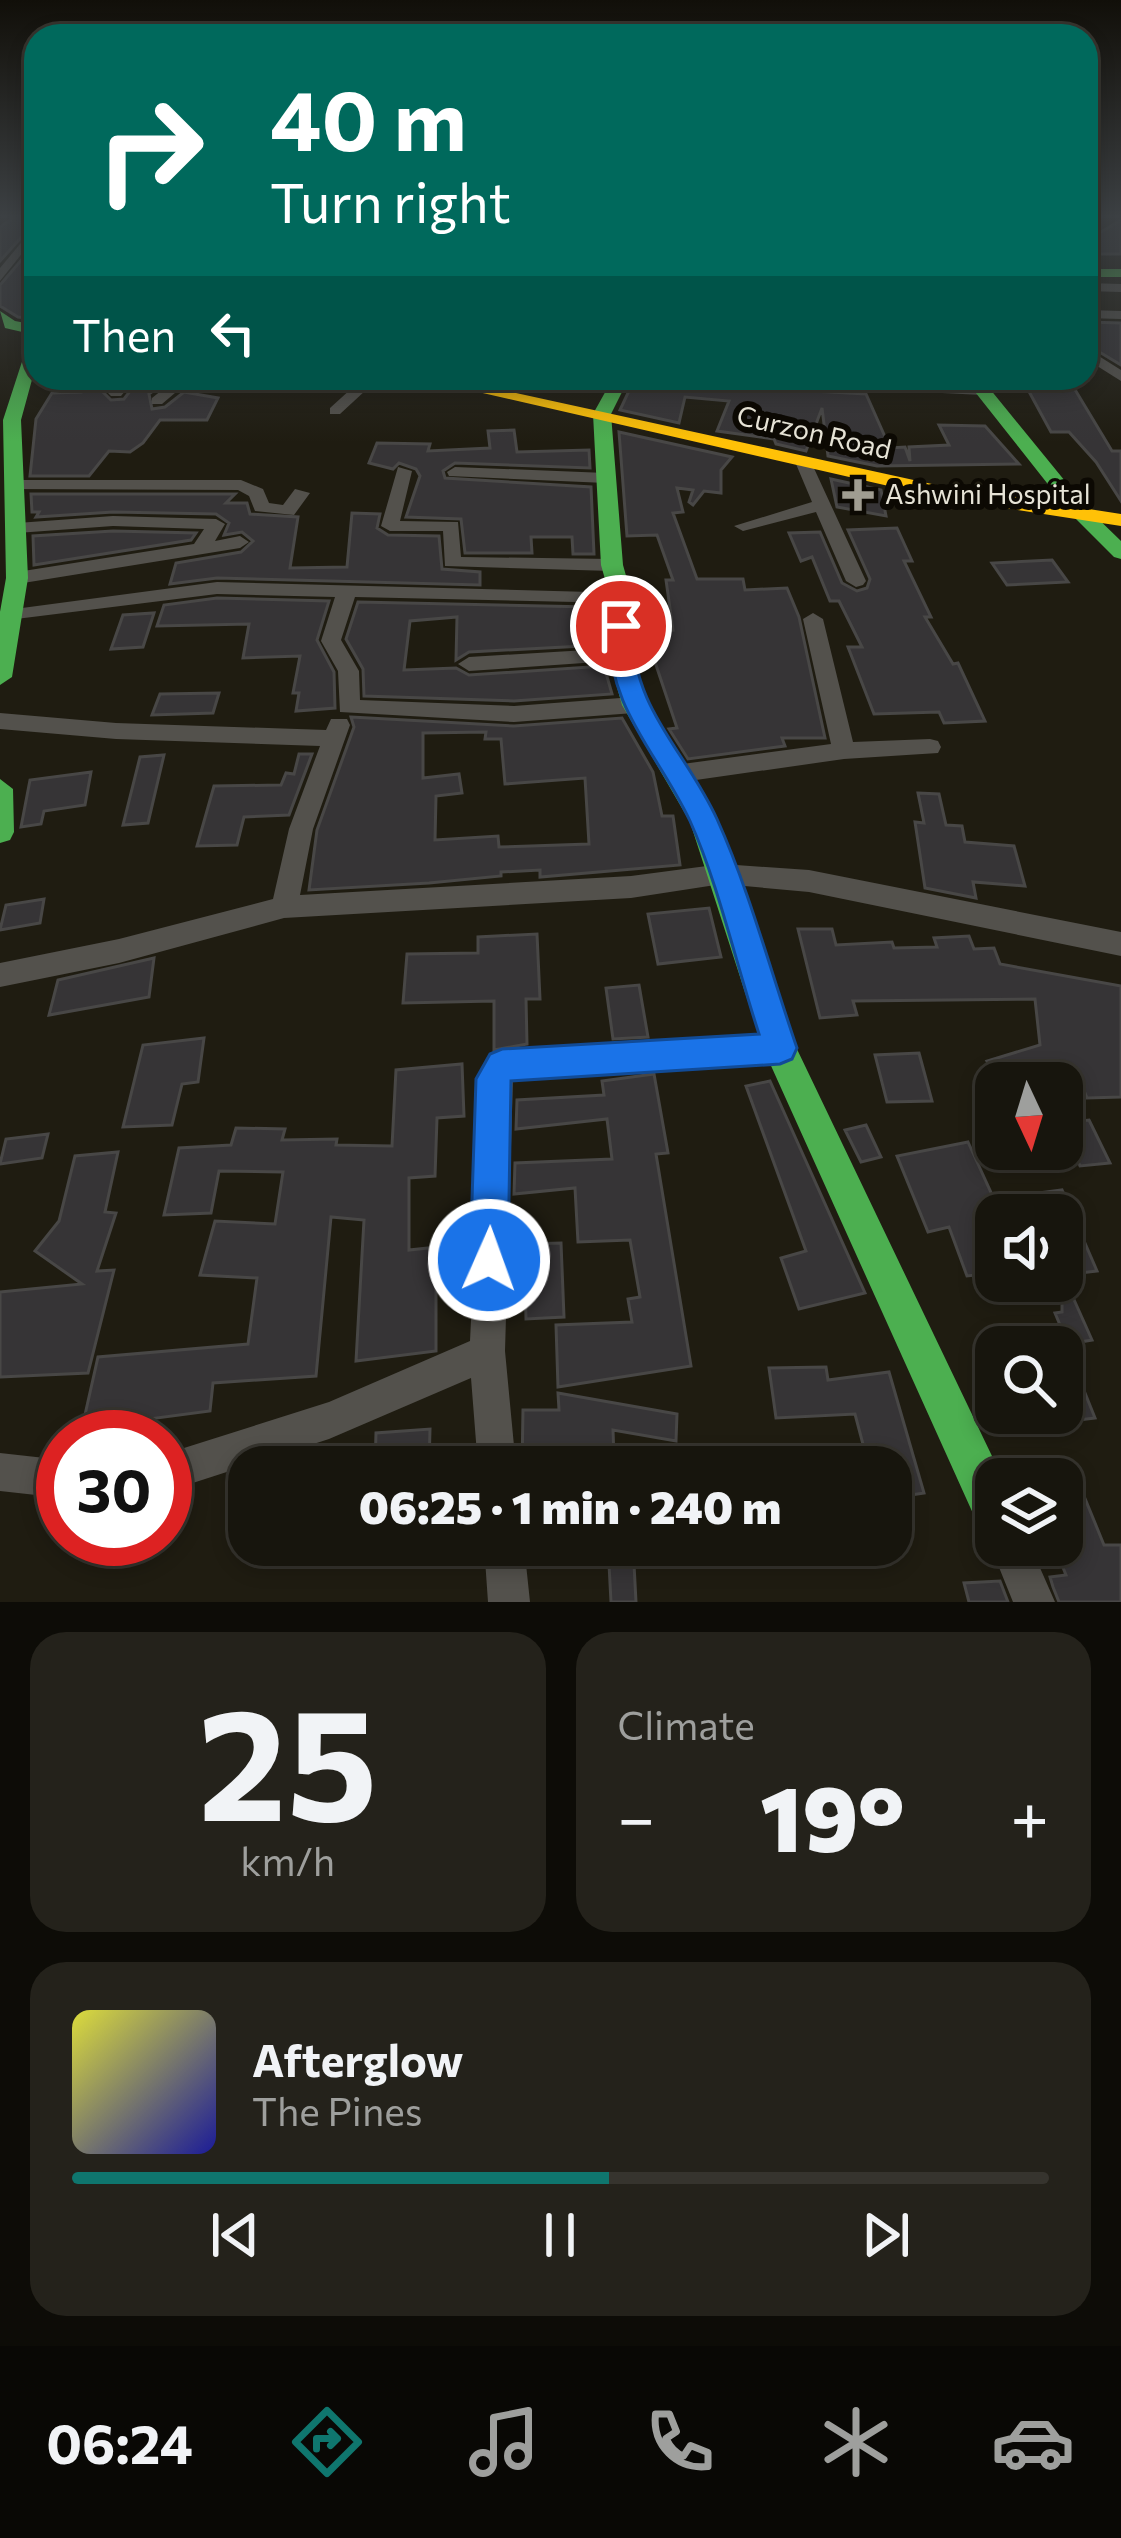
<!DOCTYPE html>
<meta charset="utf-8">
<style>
body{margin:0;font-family:Commissioner,sans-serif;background:#24221b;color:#f1f3f6;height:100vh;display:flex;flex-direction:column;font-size:45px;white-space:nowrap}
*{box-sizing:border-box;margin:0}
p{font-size:39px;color:#9e9f9d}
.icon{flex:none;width:66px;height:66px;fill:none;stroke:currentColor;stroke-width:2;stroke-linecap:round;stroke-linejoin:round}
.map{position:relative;height:1602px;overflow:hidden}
.panel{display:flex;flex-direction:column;gap:30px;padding:30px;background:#0d0c07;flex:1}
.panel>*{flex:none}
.top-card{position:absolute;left:24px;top:24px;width:1074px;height:366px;border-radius:36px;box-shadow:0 6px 18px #0003,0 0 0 3px #36342e;background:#00695c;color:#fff;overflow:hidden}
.needle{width:78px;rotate:176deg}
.tools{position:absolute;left:975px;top:1062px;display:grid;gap:24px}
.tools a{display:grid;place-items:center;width:108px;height:108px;border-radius:24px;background:#17150d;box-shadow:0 6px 18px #0003,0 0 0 3px #36342e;font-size:60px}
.speed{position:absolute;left:36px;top:1410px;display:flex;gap:24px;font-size:60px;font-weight:700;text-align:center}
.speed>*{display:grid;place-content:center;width:156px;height:156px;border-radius:50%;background:#17150d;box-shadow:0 6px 18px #0003,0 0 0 3px #36342e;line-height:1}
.speed .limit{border:18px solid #d22;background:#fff;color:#111}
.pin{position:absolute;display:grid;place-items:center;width:102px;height:102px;color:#fff;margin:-51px;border:6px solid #fff;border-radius:50%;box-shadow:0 3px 12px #0007}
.me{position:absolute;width:132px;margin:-66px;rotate:2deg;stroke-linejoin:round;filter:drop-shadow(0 0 9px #0008)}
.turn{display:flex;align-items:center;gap:42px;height:252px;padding:0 48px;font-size:54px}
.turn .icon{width:156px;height:156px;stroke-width:2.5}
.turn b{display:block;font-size:84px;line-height:102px}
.then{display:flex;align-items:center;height:114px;padding:0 48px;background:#0003;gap:24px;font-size:45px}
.big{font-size:90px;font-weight:800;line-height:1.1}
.panel .widget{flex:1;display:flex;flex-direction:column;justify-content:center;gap:18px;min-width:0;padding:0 42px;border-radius:36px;background:#24221b}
.panel .dial{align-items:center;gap:0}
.dial b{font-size:156px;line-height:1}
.song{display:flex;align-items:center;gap:36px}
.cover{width:144px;height:144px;border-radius:18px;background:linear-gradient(135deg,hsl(60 70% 55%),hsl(240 70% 35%))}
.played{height:12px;border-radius:6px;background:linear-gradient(90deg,#0f766e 55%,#36342e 55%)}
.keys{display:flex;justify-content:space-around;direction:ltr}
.heat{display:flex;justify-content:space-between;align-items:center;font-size:66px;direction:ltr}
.panel .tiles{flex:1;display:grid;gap:30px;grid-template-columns:1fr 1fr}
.widget:last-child{grid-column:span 2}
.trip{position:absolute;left:228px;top:1446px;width:684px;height:120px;border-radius:36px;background:#17150d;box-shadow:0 6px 18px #0003,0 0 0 3px #36342e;font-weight:800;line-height:120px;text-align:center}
.dock{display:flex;height:192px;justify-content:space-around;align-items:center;background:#090805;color:#9e9f9d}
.dock .icon{width:84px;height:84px}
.dock .current{color:#0f766e}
.dock b{font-size:54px;color:#f1f3f6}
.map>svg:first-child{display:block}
.building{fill:#363436;stroke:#484746;stroke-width:3;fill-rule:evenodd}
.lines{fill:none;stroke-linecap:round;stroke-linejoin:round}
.street{fill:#53514c;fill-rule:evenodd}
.fast{fill:#4caf50;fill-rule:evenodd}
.slow{fill:#ffc107;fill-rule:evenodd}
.route{fill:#1a73e8;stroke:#114b97;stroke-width:3}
.poi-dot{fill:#a09d91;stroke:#0c0903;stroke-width:4.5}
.labels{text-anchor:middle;stroke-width:12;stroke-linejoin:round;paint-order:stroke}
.far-street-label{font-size:27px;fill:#e6e3d6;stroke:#0c0903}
.far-poi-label{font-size:27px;fill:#e6e3d6;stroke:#0c0903;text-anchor:start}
</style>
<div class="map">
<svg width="1121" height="1602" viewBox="0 0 1121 1602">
<rect width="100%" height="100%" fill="#1f1c11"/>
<path class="building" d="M13,218H36V221L0,261V227Z
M1121,220V254H1086V241Z
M36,243V319L18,317L0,306V285Z
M1086,322L1121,323V365L1086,344Z
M81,378H115L104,393L111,400L124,399L140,378H170L149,394L152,409L165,407L184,392L218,398L207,420H160L143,443L130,452L109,451L89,476H30L36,419L52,393L81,392Z
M635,378H711L722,386L866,394L890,448L905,447L910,461L909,447L949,445L939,425L985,426L1019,464L877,466L828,456L822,408L806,451L776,444L774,439L717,431L729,401L685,397L679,423L620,410Z
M1071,383L1112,451H1121V501L1096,462L1069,432H1051L1026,386Z
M514,430L517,452L589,450L590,468L455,463L443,471L445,478L591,487L594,554H573L572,537H531L532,553H465L461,519L406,517L420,476L416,469L399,463L393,469L369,463L377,443L430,444L428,451L490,448L488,431Z
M619,432L732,457L721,470V493L704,491L693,505L689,502L693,490L677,488L683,512L673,513L697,579H743L745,590L787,588L799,617L825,738H782L785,746L688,759L669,729L677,728L645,632L673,630L666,580H673L657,535L627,536Z
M831,479L881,490L886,516L837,507Z
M31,494H235L226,503H247L250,514L298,517L290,568L347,567L352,513L380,514L377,528L388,535L439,536L442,569L480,572V585L217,578L170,584L176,563L241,552L253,541L242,532L224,535L229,523L216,514L113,512L36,517L39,512H32Z
M897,528L912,561H904L931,617H925L953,664L958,663L985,721L944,723L939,712L874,714L848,647H862L839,601H830L812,557L801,561L789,533L820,532L842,583L857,591L867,588L870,579L848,530Z
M113,531L196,533L191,540L34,565L33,536Z
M1052,560L1068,582L1007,585L992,563Z
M217,598L329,601L317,640L334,672L335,708L296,711L299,693H293L300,656L243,658L249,624L157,626L164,605Z
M358,602L590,607L592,633L602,631V645L469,652L456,660L457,617L410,621L404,670L456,668L469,675L604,666L612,694L514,701L364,696L363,669L346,639Z
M154,613L143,647L111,649L123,615Z
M219,693L213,713L152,715L160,694Z
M351,717L514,726L622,718L653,772L662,816H673L680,865L540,877V870L501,872V876L429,883L309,890L317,830L354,727ZM486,732L485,739H501L505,784L585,778L589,844L499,847L498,836L435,840L436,796L462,793L459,774L423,778V733Z
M299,754H312L289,815L244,817L237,845L197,846L214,786L281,785L286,773L294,774Z
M164,755L148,823L123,825L140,757Z
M91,772L85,805L44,811L41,824L21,827L30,780Z
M918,793L939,794L946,825L962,826L965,842L1014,846L1025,886L973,882L976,898L925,888L915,822L924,823Z
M44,899L40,923L0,930L6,905Z
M709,908L721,957L658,964L648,914Z
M798,929H832L836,945L892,942L894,948L937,947L934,938L969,936L974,949L994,948L1000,964L1121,986V1097L1087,1098L1081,1083H1001L987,1061L1040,1045L1035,999L853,1001L857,1015L820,1018Z
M537,934L540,999H526L527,1044L494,1050V1001L403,1003L407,954L478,953V937Z
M154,958L149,997L49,1015L58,980Z
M639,985L648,1037L613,1039L606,988Z
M204,1038L198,1082L182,1084L172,1125L123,1127L143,1045Z
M919,1053L932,1101L887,1102L875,1055Z
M462,1064L464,1116L437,1118L435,1176L409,1178V1250L447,1246V1288L436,1289V1351L356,1361L364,1220L331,1217L316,1376L213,1383L210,1411L141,1420L137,1437H80L98,1357L248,1344L257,1278L200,1275L215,1221L275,1224L283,1172L219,1171L211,1213L164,1215L179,1148L231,1145L236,1128L285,1129L282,1140L337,1139L336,1145L392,1146L396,1070Z
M654,1074L668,1153L656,1154L691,1366L558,1387L556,1325L632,1322L628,1299L640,1297L630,1240L578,1242L575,1188L514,1194L515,1163L612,1159L607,1119L516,1129L517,1100L604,1095L602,1081Z
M770,1081L865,1293L799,1309L781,1258L806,1251L746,1086Z
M1089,1120L1110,1163L1080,1166L1062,1123Z
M866,1125L881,1157L861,1162L845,1130Z
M48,1134L42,1158L0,1164L6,1139Z
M968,1142L994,1199L1062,1190L1097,1271L1063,1275L1092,1340L1068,1344L1055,1313L1062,1312V1215H996L981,1220L996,1259V1273L967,1276L949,1227L928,1232L897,1156Z
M118,1152L105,1212L116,1213L97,1271L114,1270L88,1373L0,1377V1292L82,1284L35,1251L59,1221L75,1156Z
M561,1243L564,1317L526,1319L524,1244Z
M1063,1338L1095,1418L1062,1422Z
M826,1367L828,1380L889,1372L924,1493L891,1498V1467H869L855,1414L776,1418L769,1368Z
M558,1393L677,1414L676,1441L613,1430L614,1458H595V1467H522L523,1410H559Z
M430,1429L429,1467H375L376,1433Z
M1084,1496L1104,1545H1121V1602H1059L1053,1587L1050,1577L1066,1575L1054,1545H1062V1499Z
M608,1545H633L636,1602H611Z
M1000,1581L1008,1602H969L964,1583Z"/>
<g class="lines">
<path class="street" d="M36,225V236L0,281V268Z
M1086,283L1121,284V292L1086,291Z
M1086,310L1121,311V319L1086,318Z
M1086,348L1121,370V381L1086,359Z
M121,378H136L121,396H111L108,393Z
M177,378H222L220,381L261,385L268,389L261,393L182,387L162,404H152V398Z
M363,378H379L340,414H330V408Z
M715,378L982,385L990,390L982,395L722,382Z
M804,459L812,464L866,581L863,585L856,587L846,581L816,512L743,531L734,526L812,502L796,464Z
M398,467L412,471L400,521L458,522L461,557L612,559L621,565L612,571L445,566L443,531H390L381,526Z
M455,467L606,473L614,478L606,483L449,476L447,472Z
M17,480H241L263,489L269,503L283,505L295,489L310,493L294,515L255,511L249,496L238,490L11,489L8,485Z
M113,516L216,519L225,524L215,541L240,536L249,542L240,548L17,584L7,578L17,572L194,544L204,529L113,526L17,533L8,528L17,523Z
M217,582L628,593V601L621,603L355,597L341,640L359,671L360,700L514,706L634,697L645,705L634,713L514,722L340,712L338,671L321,641L335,597L217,594L0,621V611L7,610Z
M813,613L823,619L853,742L930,739L938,741L941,747L938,753L844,759L675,783L667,780L663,774L675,765L831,744L803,619Z
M620,648L630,655L627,660L469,671L458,664L469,657Z
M0,713L116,723L326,730L331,719H347L350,725L313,829L300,895L631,876L722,864L809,870L1121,932V956L809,892L722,884L631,898L284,918L119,963L0,987V963L119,939L273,899L289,829L320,746L116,739L0,729Z
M780,1034L790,1038L795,1048L790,1058L780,1062L513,1078L505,1351L516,1467H478L471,1378L329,1439L165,1492V1454L329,1402L470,1341L483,1069L487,1059L507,1050Z
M0,1453L63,1460V1498L0,1491Z
M996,1531V1545H1030L1055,1602H1013L990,1545Z
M484,1545H524L530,1602H488Z"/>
<path class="fast" d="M1086,269H1121V277H1086Z
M0,311L15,321L36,325V365L21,420L28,578L12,677L0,685V612L6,578L3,420L31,334L5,328Z
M613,378H629L611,414L623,565L632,597V655L646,705L717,820L795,1045L1003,1479H996V1535L980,1529L763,1048L690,822L622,705L608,655L610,597L601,565L593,414Z
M964,378H981L1087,508L1121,541V559L1114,557L1073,516Z
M0,779L13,789L14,832L10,840L0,843Z"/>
<path class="slow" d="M417,378H448L941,486L1121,514V526L941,498Z"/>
</g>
<linearGradient id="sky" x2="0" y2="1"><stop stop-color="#110f09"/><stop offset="0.49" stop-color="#3c4043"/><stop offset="1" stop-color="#3c4043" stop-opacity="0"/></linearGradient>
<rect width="1121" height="442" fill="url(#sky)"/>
<path class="route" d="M621,619L632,626C632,710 685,749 717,819C750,892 771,973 797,1048L792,1059L780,1064L511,1081L508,1260L503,1274L489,1280L475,1274L470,1260L476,1079L490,1054L502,1049L759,1034C737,967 718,883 690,821C657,751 607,709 609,626Z"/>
<path class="poi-dot" d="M852 477h12v12h12v12h-12v12h-12v-12h-12v-12h12z"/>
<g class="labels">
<g class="far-street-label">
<text transform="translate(814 433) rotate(13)" y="9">Curzon Road</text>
</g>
<g class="far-poi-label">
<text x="885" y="504">Ashwini Hospital</text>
</g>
</g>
</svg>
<div class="tools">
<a><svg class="needle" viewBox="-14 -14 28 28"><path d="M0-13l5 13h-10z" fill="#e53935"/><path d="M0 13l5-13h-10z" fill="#9e9f9d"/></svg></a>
<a><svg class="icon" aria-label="sound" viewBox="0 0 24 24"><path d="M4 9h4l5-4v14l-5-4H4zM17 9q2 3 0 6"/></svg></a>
<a><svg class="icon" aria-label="search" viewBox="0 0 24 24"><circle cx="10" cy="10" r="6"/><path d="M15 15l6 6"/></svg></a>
<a><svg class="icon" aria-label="layers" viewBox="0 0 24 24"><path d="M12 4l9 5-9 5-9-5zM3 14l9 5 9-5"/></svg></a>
</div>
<div class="speed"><div class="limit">30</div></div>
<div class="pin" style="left:621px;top:626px;background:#d93025"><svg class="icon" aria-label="arrive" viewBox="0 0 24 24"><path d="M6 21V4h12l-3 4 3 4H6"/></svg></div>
<svg class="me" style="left:489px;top:1260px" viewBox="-20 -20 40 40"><circle r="17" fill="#1a73e8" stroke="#fff" stroke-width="3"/><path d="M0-11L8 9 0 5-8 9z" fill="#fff"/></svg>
<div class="trip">06:25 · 1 min · 240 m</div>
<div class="top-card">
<div class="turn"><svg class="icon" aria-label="right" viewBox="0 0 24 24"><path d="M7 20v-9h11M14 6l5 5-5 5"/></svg><div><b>40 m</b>Turn right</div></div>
<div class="then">Then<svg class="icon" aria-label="left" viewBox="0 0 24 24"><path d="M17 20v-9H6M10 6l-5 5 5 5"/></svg></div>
</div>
</div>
<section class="panel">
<div class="tiles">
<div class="widget dial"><b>25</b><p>km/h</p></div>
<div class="widget"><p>Climate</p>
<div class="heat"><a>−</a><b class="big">19°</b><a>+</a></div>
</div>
<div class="widget">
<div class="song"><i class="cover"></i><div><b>Afterglow</b><p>The Pines</p></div></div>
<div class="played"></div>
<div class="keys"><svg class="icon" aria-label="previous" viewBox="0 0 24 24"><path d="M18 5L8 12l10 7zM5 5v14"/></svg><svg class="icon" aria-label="pause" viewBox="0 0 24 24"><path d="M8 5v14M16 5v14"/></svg><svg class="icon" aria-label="next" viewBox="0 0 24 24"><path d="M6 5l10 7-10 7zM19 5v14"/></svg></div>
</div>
</div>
</section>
<nav class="dock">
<b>06:24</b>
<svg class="icon current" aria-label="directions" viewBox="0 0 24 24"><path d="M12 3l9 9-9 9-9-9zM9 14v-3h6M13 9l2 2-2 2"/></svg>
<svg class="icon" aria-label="music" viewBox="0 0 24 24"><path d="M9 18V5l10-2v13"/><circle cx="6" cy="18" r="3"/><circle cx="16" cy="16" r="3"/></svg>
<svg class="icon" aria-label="phone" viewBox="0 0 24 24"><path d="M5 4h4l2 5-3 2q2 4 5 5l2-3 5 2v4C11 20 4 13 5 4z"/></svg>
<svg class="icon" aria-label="climate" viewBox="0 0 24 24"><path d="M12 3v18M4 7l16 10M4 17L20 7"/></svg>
<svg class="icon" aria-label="car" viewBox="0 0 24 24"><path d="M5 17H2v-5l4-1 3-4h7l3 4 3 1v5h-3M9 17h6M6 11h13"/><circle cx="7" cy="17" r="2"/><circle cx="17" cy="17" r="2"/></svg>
</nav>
